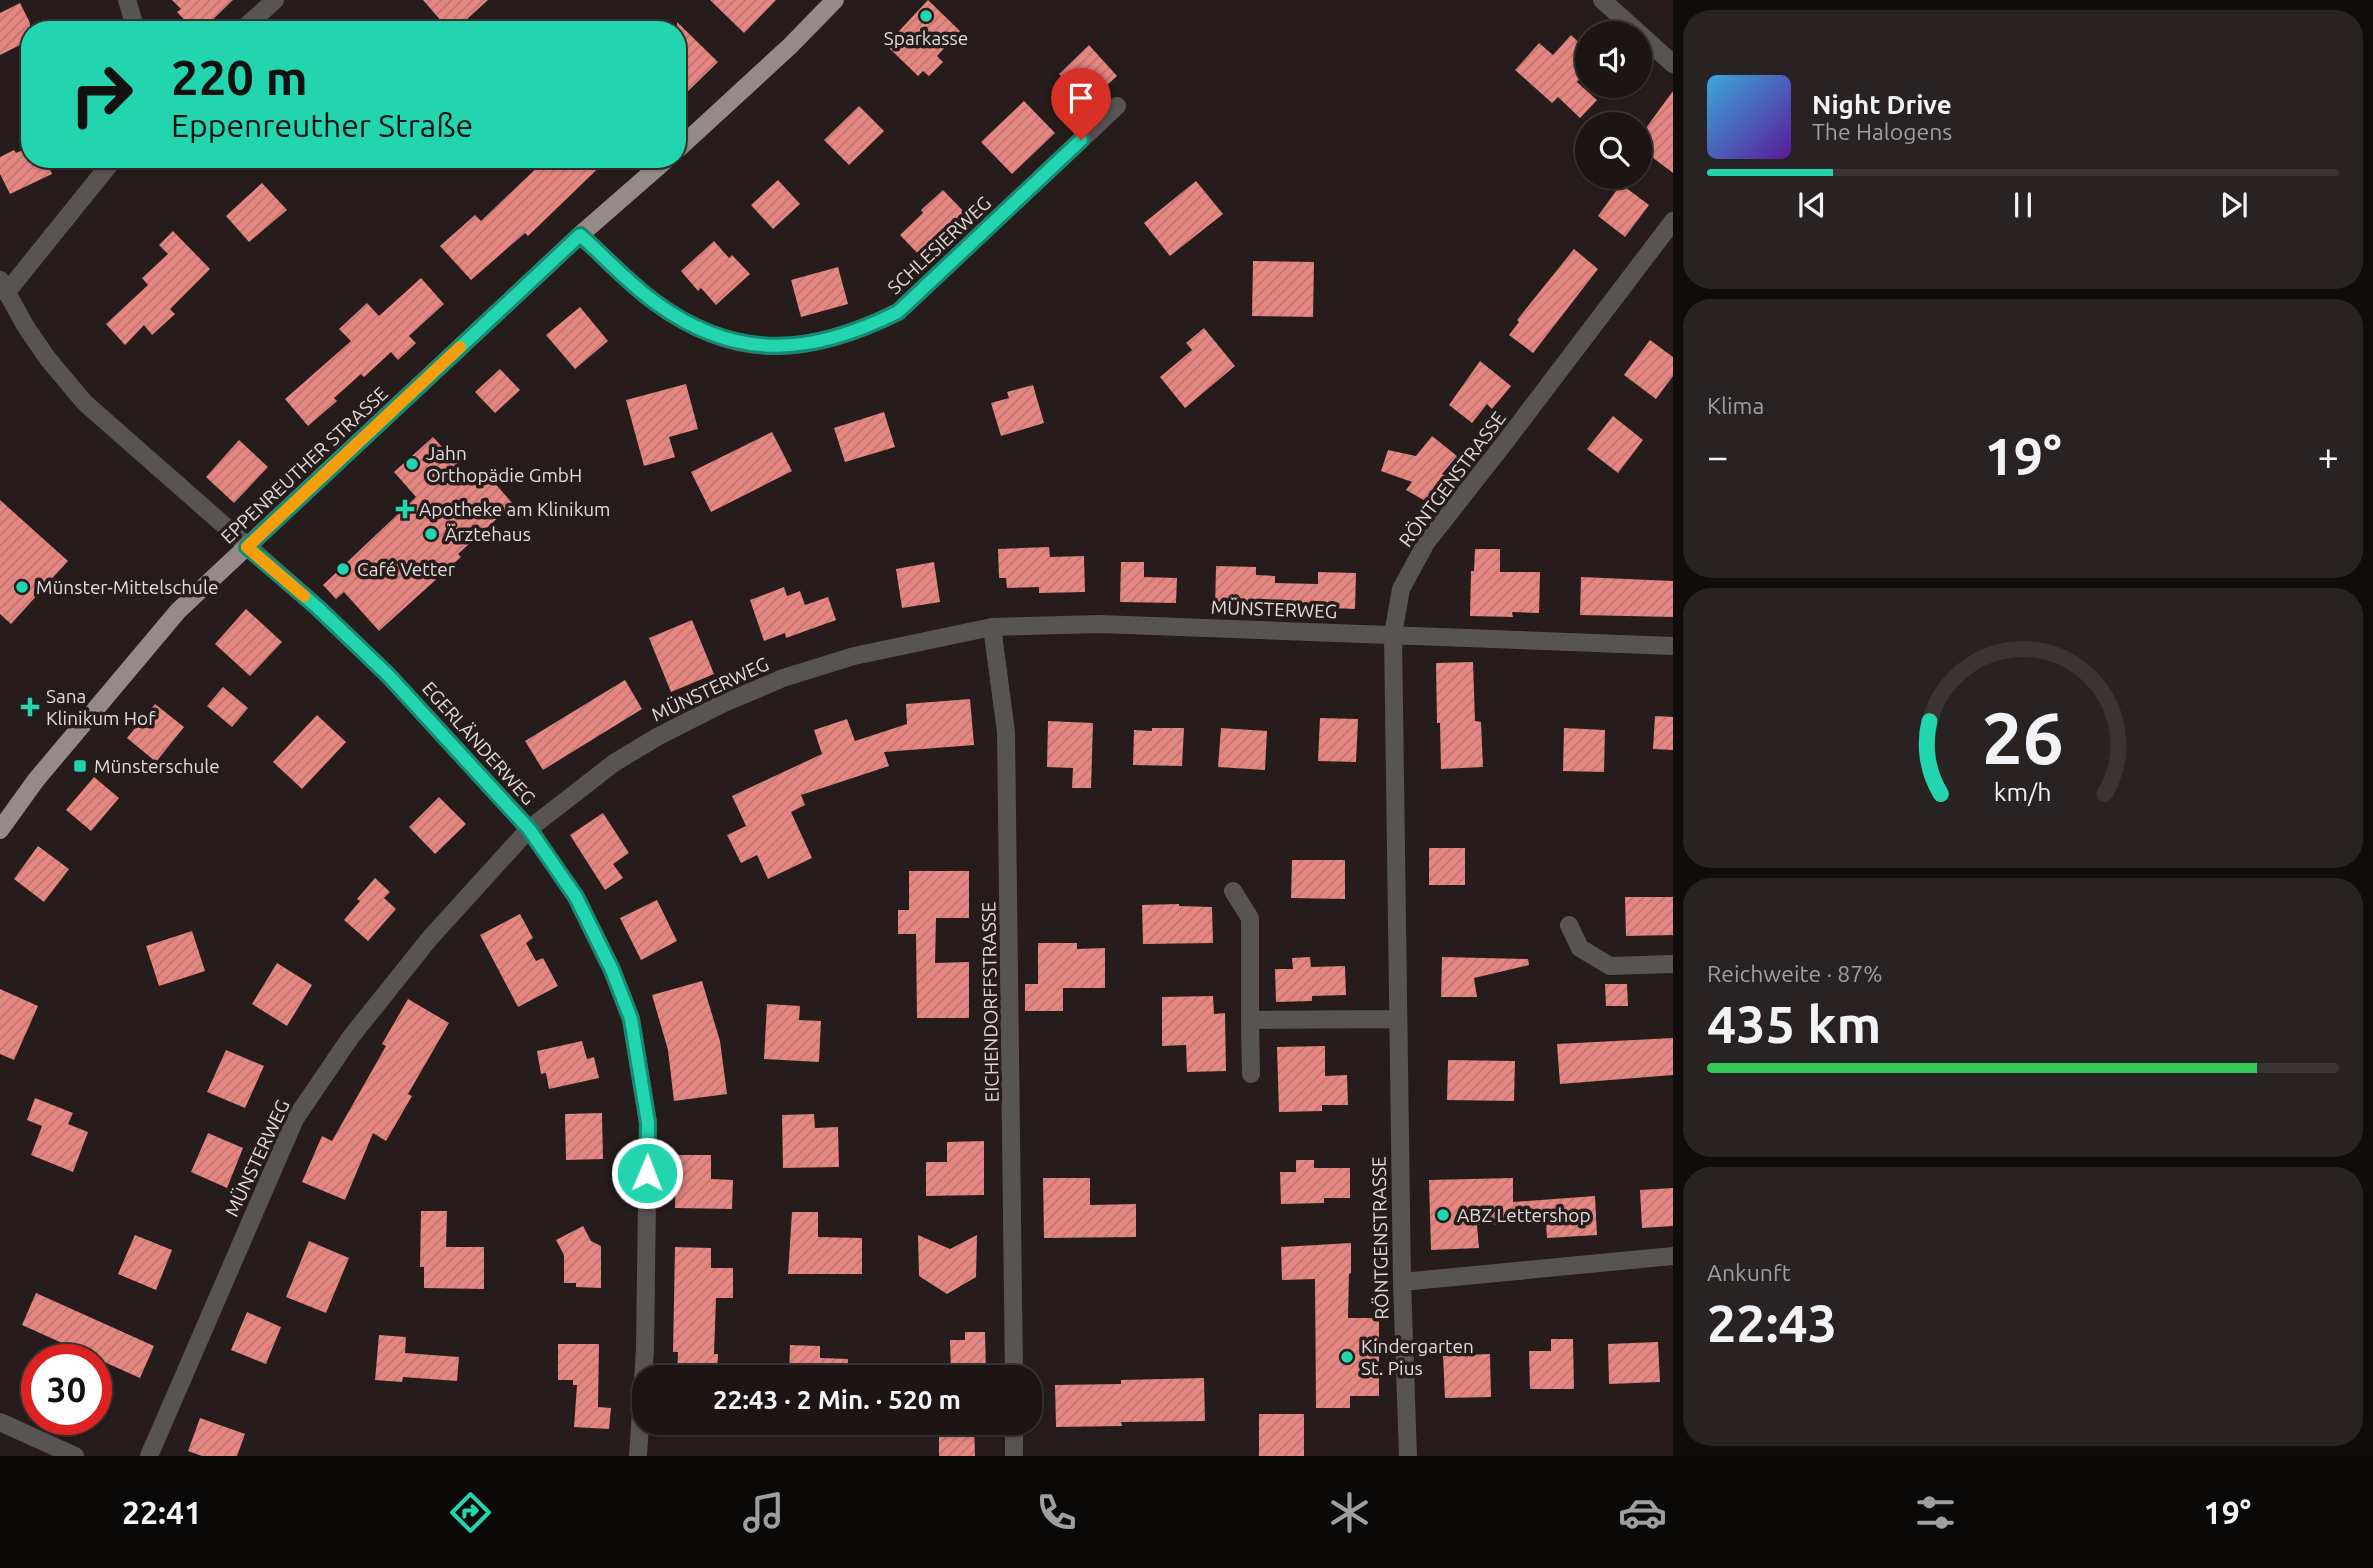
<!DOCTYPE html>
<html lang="de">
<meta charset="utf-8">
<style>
body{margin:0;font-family:Ubuntu,sans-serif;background:#292222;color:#f1f3f6;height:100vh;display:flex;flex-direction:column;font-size:26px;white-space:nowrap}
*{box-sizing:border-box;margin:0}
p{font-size:23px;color:#a09fa0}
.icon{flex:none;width:38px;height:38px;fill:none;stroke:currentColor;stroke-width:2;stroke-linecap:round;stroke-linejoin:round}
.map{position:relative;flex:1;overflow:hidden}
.drawer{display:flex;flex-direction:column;gap:10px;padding:10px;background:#0f0c0b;width:700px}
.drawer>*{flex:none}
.hud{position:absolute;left:21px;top:21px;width:665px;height:147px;border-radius:28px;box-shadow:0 2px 5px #0004,0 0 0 2px #3a3434;background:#22d5af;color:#111;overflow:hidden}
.buttons{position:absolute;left:1575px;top:21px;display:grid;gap:14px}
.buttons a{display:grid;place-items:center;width:77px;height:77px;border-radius:50%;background:#1c1514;box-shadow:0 2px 5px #0004,0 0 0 2px #3a3434;font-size:35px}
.speed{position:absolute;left:21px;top:1344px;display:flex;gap:14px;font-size:35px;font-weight:700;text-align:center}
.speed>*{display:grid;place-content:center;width:91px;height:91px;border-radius:50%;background:#1c1514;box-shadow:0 2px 5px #0004,0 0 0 2px #3a3434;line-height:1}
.speed .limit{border:10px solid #d22;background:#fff;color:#111}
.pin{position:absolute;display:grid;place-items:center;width:60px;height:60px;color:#fff;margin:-72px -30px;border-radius:50% 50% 50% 0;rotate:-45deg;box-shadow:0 0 7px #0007}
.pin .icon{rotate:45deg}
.me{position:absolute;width:77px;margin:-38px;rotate:1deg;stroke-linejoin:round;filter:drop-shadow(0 0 5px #0008)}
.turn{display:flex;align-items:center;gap:24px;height:147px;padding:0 35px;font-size:32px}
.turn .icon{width:91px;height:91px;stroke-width:2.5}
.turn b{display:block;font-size:49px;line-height:60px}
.big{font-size:52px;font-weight:700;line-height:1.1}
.drawer .widget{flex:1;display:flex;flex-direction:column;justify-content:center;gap:10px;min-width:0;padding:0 24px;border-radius:28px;background:#292222}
.drawer .dial{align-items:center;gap:0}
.dial svg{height:182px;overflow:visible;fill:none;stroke:#3a3434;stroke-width:7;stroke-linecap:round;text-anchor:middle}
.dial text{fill:#f1f3f6;stroke:none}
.song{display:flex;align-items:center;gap:21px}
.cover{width:84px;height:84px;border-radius:10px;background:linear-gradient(135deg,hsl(200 70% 55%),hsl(270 70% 35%))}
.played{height:7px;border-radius:4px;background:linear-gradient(90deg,#22d5af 20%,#3a3434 20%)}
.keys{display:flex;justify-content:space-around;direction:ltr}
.heat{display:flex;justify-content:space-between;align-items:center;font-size:38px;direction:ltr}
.charge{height:10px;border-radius:5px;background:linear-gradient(90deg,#34c759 87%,#3a3434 0)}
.trip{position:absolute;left:632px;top:1365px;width:410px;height:70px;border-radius:28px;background:#1c1514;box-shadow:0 2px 5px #0004,0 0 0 2px #3a3434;font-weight:700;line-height:70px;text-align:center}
.menu{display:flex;height:112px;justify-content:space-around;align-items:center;background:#0b0808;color:#a09fa0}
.menu .icon{width:49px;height:49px}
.menu .selected{color:#22d5af}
.menu b{font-size:32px;color:#f1f3f6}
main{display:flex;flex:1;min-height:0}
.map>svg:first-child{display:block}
.building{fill:url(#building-hatch)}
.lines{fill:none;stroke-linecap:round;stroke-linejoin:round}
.minor{stroke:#595454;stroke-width:18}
.major{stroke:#958a89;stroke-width:18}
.route-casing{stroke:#168a72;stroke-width:18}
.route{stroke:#22d5af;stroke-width:12}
.slow{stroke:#f59e0b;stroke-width:12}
.poi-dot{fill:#22d5af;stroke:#251c1b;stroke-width:2.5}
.labels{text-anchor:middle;stroke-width:7;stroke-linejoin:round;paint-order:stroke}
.poi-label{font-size:19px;fill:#e1dbda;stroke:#251c1b;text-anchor:start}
.street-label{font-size:19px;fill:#e1dbda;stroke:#251c1b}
</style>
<main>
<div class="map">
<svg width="1673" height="1456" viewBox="0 0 1673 1456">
<defs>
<pattern id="building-hatch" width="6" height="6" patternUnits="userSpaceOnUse" patternTransform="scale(1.75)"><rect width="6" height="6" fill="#e58681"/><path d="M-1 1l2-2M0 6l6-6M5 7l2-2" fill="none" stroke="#bd7571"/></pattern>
</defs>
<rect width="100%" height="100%" fill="#251c1b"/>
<path class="building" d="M172,0H233L202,30H194L177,12L181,9Z
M423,0H488L455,30H449Z
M710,0H776L744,33Z
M928,0L960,31L937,56L943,62L929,76L923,71L918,76L886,45Z
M20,3L30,23V40L0,55V13Z
M677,22L718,62L677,102Z
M1571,35L1587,50V71L1577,82L1597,100L1580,118L1558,97L1552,103L1515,70L1539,43L1553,55Z
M1089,45L1117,76L1095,96L1091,92L1083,99L1059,74Z
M1673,91V173L1640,148V136Z
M1024,101L1055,133L1012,174L981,142Z
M859,106L884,131L849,165L824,140Z
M30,147V159H45L52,174L10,194L0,174V157L14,150L16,153Z
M546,159H608L528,236L525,233L471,280L440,246L475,215L481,221Z
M778,180L800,204L773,229L751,205Z
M1196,181L1223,214L1170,256L1144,223Z
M262,183L287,210L249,242L226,216Z
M1621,184L1649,205L1625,237L1598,216Z
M943,190L967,215L922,258L900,235L923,213L921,210Z
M173,231L210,269L170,309L175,314L152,335L144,325L125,345L106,324L148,285L142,278L168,254L159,245Z
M714,241L729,258L732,255L750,274L716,305L701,288L698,291L681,271Z
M1574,249L1598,269L1533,353L1509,335L1519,322L1517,320Z
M1253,261L1314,262L1313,317L1252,316Z
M838,267L848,304L801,317L791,280Z
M421,278L444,304L409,336L416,343L398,360L391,352L364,377L361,374L334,398L337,401L308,426L285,399L351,341L339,329L367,303L379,316Z
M580,307L608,341L575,369L546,335Z
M1204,328L1235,366L1185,408L1160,377L1192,350L1186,343Z
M1650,340L1673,357V376L1656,399L1624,375Z
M1480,361L1511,386L1492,409L1487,404L1472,423L1449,405Z
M500,369L520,390L495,413L475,392Z
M686,384L698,429L669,437L675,457L644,466L626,400Z
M1033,385L1044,423L1001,436L991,403L1009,398L1007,392Z
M884,412L895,447L845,462L834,428Z
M1613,416L1643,440L1618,473L1587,449Z
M772,432L792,471L711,512L691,472Z
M1432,436L1457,456L1442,474L1448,478L1429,503L1406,490L1412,482L1381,471L1388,450L1416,456Z
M433,437L474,482L485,472L513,504L458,554L461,557L379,631L344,592L336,599L323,585L416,497L394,472Z
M239,440L268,467L234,503L206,477Z
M0,500L68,561L11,624L0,614Z
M1049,547L1050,557L1084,556L1085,592L1039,593V587L1007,588L1006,578H999L998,549Z
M1475,549H1500V572H1540L1539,613L1512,612L1513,617L1470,616L1471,571H1474Z
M934,562L940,602L902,608L896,569Z
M1121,562H1144V577L1177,578L1176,603L1120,602Z
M1216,566L1256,567V575L1275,576V583L1318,584V572L1356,573L1355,609L1274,606L1256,607V609L1215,608Z
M1581,577L1673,581V617L1580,615Z
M784,587L787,596L800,591L805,605L828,597L836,620L786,638L785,633L764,641L750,600Z
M246,609L282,642L250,676L215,644Z
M692,620L714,674L671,692L649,638Z
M1473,662L1475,721L1481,722L1483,767L1441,769L1440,723H1437L1436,663Z
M625,680L642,709L543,770L525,741Z
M223,687L248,708L232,727L207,706Z
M970,699L974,745L884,752L889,766L801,795L805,805L791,812L812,858L768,879L757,855L741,863L727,835L746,826L732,796L822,754L814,730L847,719L855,741L907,724L906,704Z
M155,704L184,727L156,762L127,738Z
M317,715L346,742L302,789L273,762Z
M1655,716L1673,717V750L1653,749Z
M1320,718L1358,719L1356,762L1318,761Z
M1048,721L1093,723L1091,788H1072L1073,768L1047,767Z
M1152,728H1184L1182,766L1133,765L1134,730L1152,731Z
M1221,728L1267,731L1265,770L1218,767Z
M1564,728L1605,730L1604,772L1563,771Z
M94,777L119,798L91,831L66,810Z
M439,797L466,824L435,854L409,827Z
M603,813L629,853L613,864L623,878L605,890L570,835Z
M38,846L69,869L44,902L14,879Z
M1429,848H1465V885H1429Z
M1292,860H1345V899L1291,898Z
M909,871H969V918H936L935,963L969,962V1018H917L916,934H898V910H909Z
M375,878L390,892L384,898L396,909L368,941L344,920L360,901L357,899Z
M1625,897H1673V935L1626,936Z
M657,900L677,941L641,960L620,918Z
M1179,904V906L1212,907L1213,943L1143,944L1142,905Z
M520,914L533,938L526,943L536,961L543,958L558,986L518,1007L480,935Z
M192,931L205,971L159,986L146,946Z
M1038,943H1077V949L1105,948V988H1063V1011H1025V984H1038Z
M1310,957L1311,967L1345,966L1346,995L1312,996V1001L1276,1002L1275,969H1293L1292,958Z
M1442,957L1528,959L1529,965L1474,978L1477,997H1441Z
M277,963L312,985L287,1026L252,1004Z
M702,981L720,1041L727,1094L674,1101L668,1050L652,995Z
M1605,984H1627L1628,1006H1606Z
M0,989L38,1006L14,1060L0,1054Z
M1213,996L1214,1014L1225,1013L1226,1071L1187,1072L1186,1045L1162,1046V997Z
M408,999L449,1023L408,1094L412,1096L386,1141L373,1133L345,1200L302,1182L322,1136L332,1141L386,1046L382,1044Z
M767,1004L800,1006L799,1020L821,1021L819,1062L764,1059Z
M1673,1038V1075L1560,1084L1557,1044Z
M582,1041L587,1059L594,1057L599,1078L549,1089L546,1073L541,1074L537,1051Z
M1325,1046V1076L1347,1075L1348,1105H1322V1111L1279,1112L1277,1047Z
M226,1050L264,1066L245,1108L207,1092Z
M1448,1060L1515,1061L1514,1101L1447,1100Z
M35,1098L73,1113L68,1124L88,1132L73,1172L31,1155L42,1126L27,1120Z
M602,1113L603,1159L566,1160L565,1114Z
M814,1114L815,1128L838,1127L839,1167L783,1168L782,1115Z
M208,1133L243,1148L227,1188L191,1172Z
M984,1141V1195L926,1196V1162H947V1142Z
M676,1155H711V1179L733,1180L732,1209L675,1208Z
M1296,1160H1314V1168H1350V1198H1324V1203L1281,1204L1280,1172H1296Z
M1043,1178H1090V1205L1136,1204V1237L1044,1238Z
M1513,1178V1202L1595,1196L1597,1235L1547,1238L1546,1223L1477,1225L1479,1248L1431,1250L1429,1180Z
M1673,1188V1226L1642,1228L1640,1190Z
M421,1211H447L446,1247H484V1289L424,1288V1267H420Z
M792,1212H818V1237L862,1238V1274H788Z
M583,1226L591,1241L601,1246V1288L576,1287V1283H564V1255L556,1240Z
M135,1235L172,1250L156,1290L118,1274Z
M918,1235L950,1249L977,1235L976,1277L947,1294L919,1276Z
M309,1241L349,1258L326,1313L286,1297Z
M1351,1243V1273L1349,1274L1348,1318H1379V1396H1350V1408H1316L1315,1279L1282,1280L1281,1247Z
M675,1247L711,1248V1268H733V1298H716L714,1354H718L717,1377H677L678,1352H673Z
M36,1293L154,1346L140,1378L22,1325Z
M247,1312L281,1327L266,1364L231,1350Z
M965,1332H985L986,1372H951L950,1340H965Z
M379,1335L406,1337L405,1353L459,1357L457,1381L403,1377L402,1382L375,1380Z
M1551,1339H1573L1574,1389H1530L1529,1351H1551Z
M1658,1342L1660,1382L1609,1384L1608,1344Z
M558,1344H599L598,1407L611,1408L609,1429L574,1427L577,1385H573V1380H558Z
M790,1345L820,1346V1358L848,1359L847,1377H789Z
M1490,1354L1491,1397L1445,1398L1443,1356Z
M1204,1378L1205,1421L1121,1422L1122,1426L1056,1427L1055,1385L1121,1384V1380Z
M1259,1414H1304V1456H1259Z
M200,1418L245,1434L237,1456H202L188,1451Z
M939,1423H974L975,1456H939Z"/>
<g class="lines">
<path class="minor" d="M127,0L136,30
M1602,0L1639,33
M242,30L275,0
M1640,34L1673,64
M580,235C605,257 629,283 656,303C738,363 811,355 898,312L1117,106
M0,280L26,327L48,359L85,403L317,607L388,675L529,829L576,897L612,970L631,1019L648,1123L645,1349L638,1456
M6,293L114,159
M992,627L1006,732L1014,1377
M1233,891L1250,918V1020
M1569,925L1580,948L1610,966L1673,964
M1251,1074L1250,1020L1397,1019
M1402,1282L1673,1256
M0,1422L75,1456
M1014,1423V1456
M149,1456L295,1119L350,1038L430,938L529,829L614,763L657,737L722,704L783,678L854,656L992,627L1100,624L1673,646
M1408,1456L1402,1282L1393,634L1401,589L1426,543L1506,441L1673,221"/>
<path class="major" d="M677,150L790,46L835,0
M0,830L36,780L178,611L580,235L667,159"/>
</g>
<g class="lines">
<defs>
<path id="route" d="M647,1173L648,1123L631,1019L612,970L576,897L529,829L388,675L317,607L247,547L580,235C605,257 629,284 656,303C737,362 812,355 898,312L1081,140"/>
</defs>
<use href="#route" class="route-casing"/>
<use href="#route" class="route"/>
<path class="slow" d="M304,596L247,547L460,347"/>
</g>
<g class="poi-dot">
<circle cx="926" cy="16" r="7"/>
<circle cx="412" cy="464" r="7"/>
<path d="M401.5 498.5h7v7h7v7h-7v7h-7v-7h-7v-7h7z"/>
<circle cx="431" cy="534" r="7"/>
<circle cx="343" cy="569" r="7"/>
<circle cx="22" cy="587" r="7"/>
<path d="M26.5 696.5h7v7h7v7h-7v7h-7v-7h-7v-7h7z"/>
<rect x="73" y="759" width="14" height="14" rx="3.5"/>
<circle cx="1443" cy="1215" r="7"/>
<circle cx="1347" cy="1357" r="7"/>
</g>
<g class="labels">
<g class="poi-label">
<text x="926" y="45" text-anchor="middle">Sparkasse</text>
<text x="426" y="460">Jahn<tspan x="426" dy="22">Orthopädie GmbH</tspan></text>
<text x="419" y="516">Apotheke am Klinikum</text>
<text x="445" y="541">Ärztehaus</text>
<text x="357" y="576">Café Vetter</text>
<text x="36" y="594">Münster-Mittelschule</text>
<text x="46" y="703">Sana<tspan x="46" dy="22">Klinikum Hof</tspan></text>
<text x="94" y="773">Münsterschule</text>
<text x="1457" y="1222">ABZ Lettershop</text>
<text x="1361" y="1353">Kindergarten<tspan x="1361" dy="22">St. Pius</tspan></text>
</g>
<g class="street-label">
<text transform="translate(939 245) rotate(-43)" y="7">SCHLESIERWEG</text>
<text transform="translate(304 465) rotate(-43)" y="7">EPPENREUTHER STRASSE</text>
<text transform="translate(1452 479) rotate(-53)" y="7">RÖNTGENSTRASSE</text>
<text transform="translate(1274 609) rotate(2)" y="7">MÜNSTERWEG</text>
<text transform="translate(710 689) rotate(-25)" y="7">MÜNSTERWEG</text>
<text transform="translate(479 743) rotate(48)" y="7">EGERLÄNDERWEG</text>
<text transform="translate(990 1002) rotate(-91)" y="7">EICHENDORFFSTRASSE</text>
<text transform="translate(257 1158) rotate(-65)" y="7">MÜNSTERWEG</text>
<text transform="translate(1380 1238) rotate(-91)" y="7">RÖNTGENSTRASSE</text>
</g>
</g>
</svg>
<div class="buttons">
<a><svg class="icon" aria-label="sound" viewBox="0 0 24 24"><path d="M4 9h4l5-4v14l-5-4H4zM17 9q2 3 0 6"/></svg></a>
<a><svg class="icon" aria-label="search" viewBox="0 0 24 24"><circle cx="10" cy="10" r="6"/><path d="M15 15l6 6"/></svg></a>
</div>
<div class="speed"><div class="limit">30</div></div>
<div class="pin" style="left:1081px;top:140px;background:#d93025"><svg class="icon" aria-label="arrive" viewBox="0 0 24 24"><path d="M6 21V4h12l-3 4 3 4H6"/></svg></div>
<svg class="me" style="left:647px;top:1173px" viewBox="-20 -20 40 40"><circle r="17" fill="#22d5af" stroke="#fff" stroke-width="3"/><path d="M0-11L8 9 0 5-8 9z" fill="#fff"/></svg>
<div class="trip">22:43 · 2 Min. · 520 m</div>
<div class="hud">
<div class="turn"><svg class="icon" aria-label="right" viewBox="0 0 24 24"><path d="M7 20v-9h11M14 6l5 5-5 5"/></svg><div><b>220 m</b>Eppenreuther Straße</div></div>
</div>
</div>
<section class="drawer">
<div class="widget">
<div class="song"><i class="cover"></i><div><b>Night Drive</b><p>The Halogens</p></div></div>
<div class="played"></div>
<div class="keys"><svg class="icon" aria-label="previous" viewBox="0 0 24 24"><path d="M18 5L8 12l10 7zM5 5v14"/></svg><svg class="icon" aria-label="pause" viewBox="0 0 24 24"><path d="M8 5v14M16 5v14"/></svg><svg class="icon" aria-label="next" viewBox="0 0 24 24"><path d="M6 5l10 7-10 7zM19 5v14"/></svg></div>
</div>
<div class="widget"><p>Klima</p>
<div class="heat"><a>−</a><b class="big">19°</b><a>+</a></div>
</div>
<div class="widget dial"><svg viewBox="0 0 100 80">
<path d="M14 69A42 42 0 1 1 86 69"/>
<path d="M14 69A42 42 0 0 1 9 37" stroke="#22d5af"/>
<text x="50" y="56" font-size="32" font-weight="700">26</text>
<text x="50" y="72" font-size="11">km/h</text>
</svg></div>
<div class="widget"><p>Reichweite · 87%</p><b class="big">435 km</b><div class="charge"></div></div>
<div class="widget"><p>Ankunft</p><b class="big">22:43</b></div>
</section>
</main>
<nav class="menu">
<b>22:41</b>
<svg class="icon selected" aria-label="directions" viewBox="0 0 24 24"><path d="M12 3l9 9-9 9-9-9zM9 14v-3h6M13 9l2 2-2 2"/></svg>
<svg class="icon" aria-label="music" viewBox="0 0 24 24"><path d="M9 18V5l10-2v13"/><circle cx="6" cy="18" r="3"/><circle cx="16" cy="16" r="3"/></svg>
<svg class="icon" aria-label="phone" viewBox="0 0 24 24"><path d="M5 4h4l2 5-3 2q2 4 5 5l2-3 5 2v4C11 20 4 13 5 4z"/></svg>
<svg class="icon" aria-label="climate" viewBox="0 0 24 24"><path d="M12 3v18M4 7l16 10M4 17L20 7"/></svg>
<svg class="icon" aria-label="car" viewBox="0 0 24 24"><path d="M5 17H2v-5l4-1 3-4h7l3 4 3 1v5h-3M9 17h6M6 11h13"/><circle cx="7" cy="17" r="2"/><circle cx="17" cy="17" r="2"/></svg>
<svg class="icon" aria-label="filters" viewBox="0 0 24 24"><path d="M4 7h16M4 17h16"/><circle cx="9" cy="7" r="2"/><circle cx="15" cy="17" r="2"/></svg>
<b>19°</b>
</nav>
